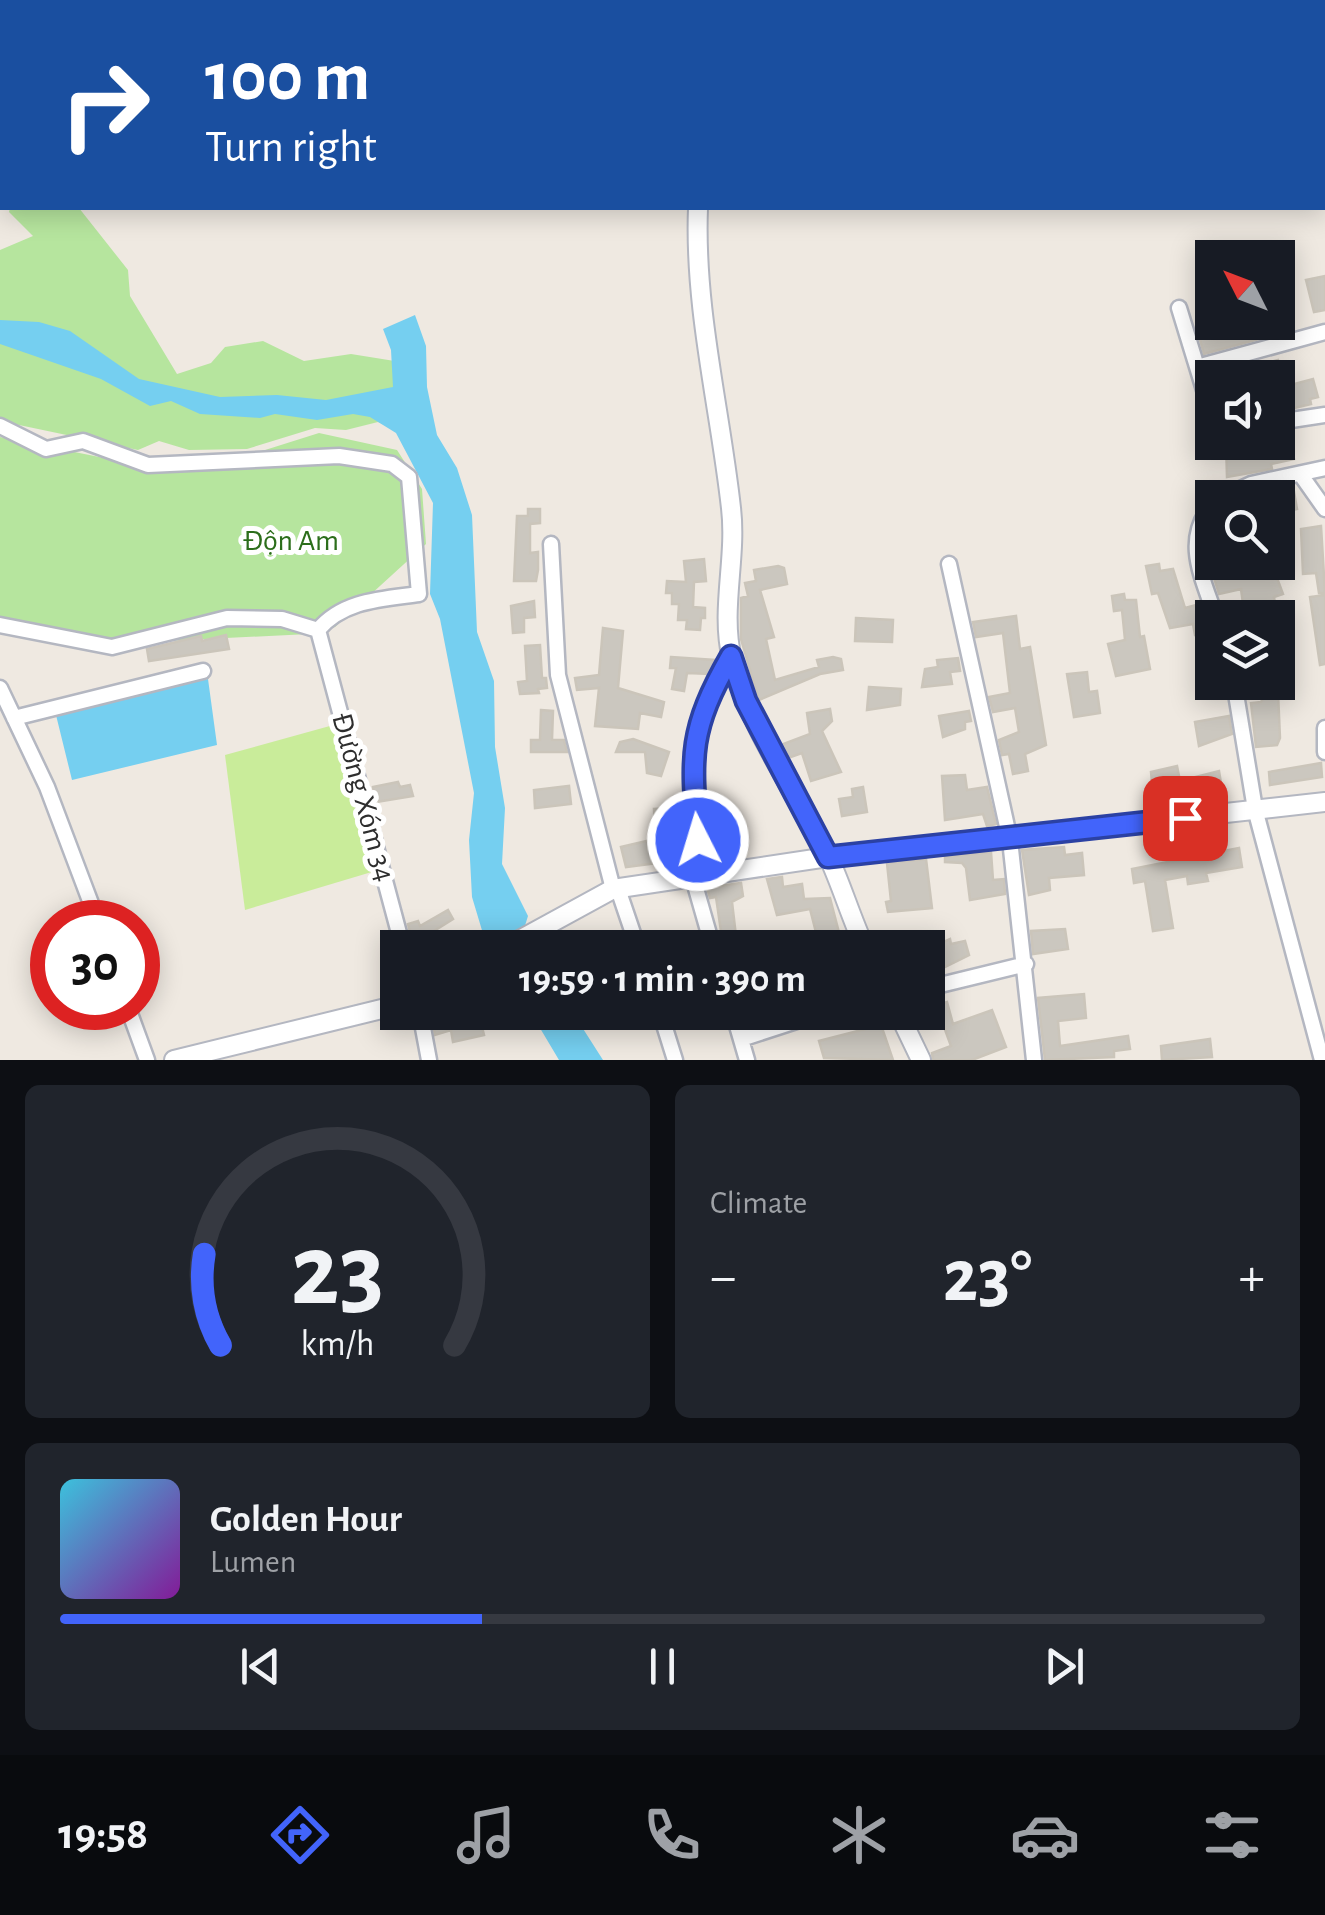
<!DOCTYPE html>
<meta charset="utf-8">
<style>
body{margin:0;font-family:"Alegreya Sans",sans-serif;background:#20242c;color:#f1f3f6;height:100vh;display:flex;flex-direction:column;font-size:38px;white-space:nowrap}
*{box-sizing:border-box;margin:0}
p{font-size:32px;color:#9ea1a6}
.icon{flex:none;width:55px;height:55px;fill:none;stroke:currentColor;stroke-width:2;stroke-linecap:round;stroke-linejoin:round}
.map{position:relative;height:1060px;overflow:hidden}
.details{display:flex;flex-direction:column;gap:25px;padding:25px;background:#0d0f14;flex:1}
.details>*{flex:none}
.banner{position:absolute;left:0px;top:0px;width:1325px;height:210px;box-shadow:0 5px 25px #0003;background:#1a4fa0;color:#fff;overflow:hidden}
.needle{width:65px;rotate:312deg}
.buttons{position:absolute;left:1195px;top:240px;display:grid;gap:20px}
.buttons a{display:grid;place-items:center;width:100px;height:100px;border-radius:0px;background:#171b24;box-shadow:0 5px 25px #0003;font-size:50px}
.speed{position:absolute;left:30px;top:900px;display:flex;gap:20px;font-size:50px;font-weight:700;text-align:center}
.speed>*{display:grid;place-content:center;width:130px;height:130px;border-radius:50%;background:#171b24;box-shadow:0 5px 25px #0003;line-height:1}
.speed .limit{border:15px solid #d22;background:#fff;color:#111}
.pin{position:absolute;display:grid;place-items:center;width:85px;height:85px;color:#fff;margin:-42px;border-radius:20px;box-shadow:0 5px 15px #0006}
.me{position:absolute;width:110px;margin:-55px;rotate:355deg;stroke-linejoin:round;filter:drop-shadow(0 0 8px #0008)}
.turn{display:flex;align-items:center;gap:35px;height:210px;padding:0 40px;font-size:45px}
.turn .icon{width:130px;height:130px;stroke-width:2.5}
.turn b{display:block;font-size:70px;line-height:85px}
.big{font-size:75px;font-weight:600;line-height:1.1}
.details .tile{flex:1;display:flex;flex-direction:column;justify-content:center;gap:15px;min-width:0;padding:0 35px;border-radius:15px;background:#20242c}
.details .dial{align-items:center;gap:0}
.dial svg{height:260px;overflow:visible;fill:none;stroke:#363941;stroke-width:7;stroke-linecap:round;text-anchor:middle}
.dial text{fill:#f1f3f6;stroke:none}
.song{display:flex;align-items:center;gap:30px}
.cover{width:120px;height:120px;border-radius:15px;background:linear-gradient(135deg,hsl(190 70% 55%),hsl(290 70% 35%))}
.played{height:10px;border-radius:5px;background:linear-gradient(90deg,#4264fb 35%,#363941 35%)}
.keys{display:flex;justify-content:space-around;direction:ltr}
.heat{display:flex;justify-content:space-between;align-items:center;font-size:55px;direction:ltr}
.details .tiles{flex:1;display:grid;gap:25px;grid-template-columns:1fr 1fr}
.tile:last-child{grid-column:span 2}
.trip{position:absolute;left:380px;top:930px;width:565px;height:100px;border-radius:0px;background:#171b24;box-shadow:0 5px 25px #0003;font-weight:600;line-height:100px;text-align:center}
.tab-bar{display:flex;height:160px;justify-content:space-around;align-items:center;background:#090b0e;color:#9ea1a6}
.tab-bar .icon{width:70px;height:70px}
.tab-bar .current{color:#4264fb}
.tab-bar b{font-size:45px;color:#f1f3f6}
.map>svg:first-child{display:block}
.green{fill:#b6e59e}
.pitch{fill:#c9ec9a}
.water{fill:#75cff0}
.building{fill:#cbc7bf;stroke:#cbc5ba;stroke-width:2.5}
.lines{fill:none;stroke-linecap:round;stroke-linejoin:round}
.street-casing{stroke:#b4b7c1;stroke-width:19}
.secondary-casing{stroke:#b4b7c1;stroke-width:22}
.street{stroke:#fff;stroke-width:14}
.secondary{stroke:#fff;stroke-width:18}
.route-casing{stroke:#2b41a3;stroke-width:25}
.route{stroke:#4264fb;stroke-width:18}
.labels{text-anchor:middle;stroke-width:10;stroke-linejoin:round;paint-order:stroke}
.park-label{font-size:30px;fill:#2c6e1b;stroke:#fff}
.street-label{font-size:30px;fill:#2e2e2e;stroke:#fff}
</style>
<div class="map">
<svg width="1325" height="1060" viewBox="0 0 1325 1060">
<rect width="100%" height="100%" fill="#efe9e1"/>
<path class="green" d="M10,208H79L128,270L130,296L177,374L211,363L225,347L263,341L304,361L351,354L407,363L431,445L378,422L346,430L315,428L247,449L189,450L159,441L138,450L0,421V250L33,236L9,212Z
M319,433L397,450L422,489L426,544L335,627L309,634L124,643L0,631V437L139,465L243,457Z"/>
<path class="pitch" d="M337,724L375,871L245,910L225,755Z"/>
<path class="water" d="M415,315L426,346L427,387L437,435L457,468L472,515L477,632L494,681L495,747L505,808L502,864L528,916L523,932L487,947L472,897L469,840L474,793L440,619L430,594L433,503L396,433L370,417L353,414L317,420L275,414L260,418L200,414L171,401L150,406L101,379L0,344V320L39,322L70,331L139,379L220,397L277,395L326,400L393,387L391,350L383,329Z
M208,679L217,745L72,780L55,711Z
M531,1013H573L603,1060H559Z"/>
<path class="building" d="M1325,276V310L1314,312L1306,280Z
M1234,322H1263L1266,337L1204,354L1199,336L1208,334L1207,328Z
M1278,360L1283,378L1210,374L1234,371Z
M1313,379L1318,397L1310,399L1311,404L1290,409L1279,388Z
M1270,442V447L1291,442L1294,459L1271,464L1272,469L1227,477L1226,444Z
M1293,486L1297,509L1278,513V498H1253Z
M528,509H540V523L530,524V553L538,552V570L536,581H514L517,516H528Z
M1321,526L1325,593H1319L1316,573L1303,574L1301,529Z
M704,559L706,581L694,582L693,607L705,608V618H701L700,630L686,629L687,620H678L679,604H672V593H666L667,581L686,582L684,561Z
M1159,564L1160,571L1173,569L1185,608L1200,604L1212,630L1195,635L1193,624L1170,628L1158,593L1152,594L1146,566Z
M1273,565L1285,566L1286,577L1277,578L1283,594L1274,597L1277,618H1245L1241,589L1219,594L1214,578Z
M778,566L784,568L787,584L760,590L774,637L766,639L775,680L819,667L817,660L833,657L841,659L843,670L820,674L759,700L741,639V598L748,596L745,583L756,581L754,570Z
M1124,594L1125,600H1136L1140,637L1144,636L1150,669L1116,676L1108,644L1125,640L1122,610L1114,611L1112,596Z
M1325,595V664L1320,665L1310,597Z
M534,601L535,617L524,618V632L513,633L511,606Z
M1016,616L1020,649L1030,647L1046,745L1025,754L1028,771L1013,774L1009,754L1002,755L999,740L1019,732L1015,708L993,712L989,697L1010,693L1003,633L976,637L973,622Z
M856,618L893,620L892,642L855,641Z
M603,628L623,631L618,688L664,702L661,717L640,713L638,729L595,726L599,688L577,690L575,678L599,675Z
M226,635L229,649L149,661L147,649L201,636L202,641Z
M540,645L542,678H546L547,688L538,689L539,693L520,694L518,682L527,681L525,646Z
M671,657L715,660V663L710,674L687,673L684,691L672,689L676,668H670Z
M958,658L960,671L950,672L952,684L922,687L925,669L938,667L937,660Z
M1087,672L1089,692L1097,691L1100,713L1074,717L1067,674Z
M869,687L901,689L900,705L867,710Z
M1278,692L1280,738L1277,745L1256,747L1251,703L1261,702L1266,693Z
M830,709L832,721L822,731L841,772L811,781L802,753L788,758L781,745L810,734L807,713Z
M541,710L553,711L552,740H564L567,752H531V740H540Z
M969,711L971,721L965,722V729L943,737L939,716Z
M1229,716L1232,734L1199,746L1195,722Z
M633,739L669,752L661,776L647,773L645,752H616L620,742Z
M1321,763L1322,777L1270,785L1269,772Z
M1177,766L1180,781L1219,771L1222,789L1180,794L1154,803L1151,772Z
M965,775L967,790L987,787L996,824L987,826L983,814L945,820L942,776Z
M398,782L400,787L410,785L413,796L376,802L373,787Z
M569,786L571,804L535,808L534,790Z
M863,787L867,812L842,816L839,799L853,797L852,789Z
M675,797L683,799L689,865L674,866L673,861L626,867L621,847L655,839L654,809L675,808Z
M1064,847L1065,855L1082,853L1084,875L1049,878L1050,890L1029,895L1022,850Z
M1239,848L1242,867L1206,873L1208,881L1188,884L1187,876L1165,880L1173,928L1153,931L1145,881L1134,883L1132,869Z
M991,852L993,880L1004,879L1005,894L970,900L966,868L962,863L945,862V857Z
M926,859L932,908L888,912L886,902L891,901L887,863Z
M782,877L783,887L802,884L804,899L830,898L843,948H820L810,909L777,915L767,879Z
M741,883L743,896L732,902L736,936L722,938L716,897L710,898L707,888Z
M448,910L453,919L413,944L408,924L418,921L420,926Z
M1065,929L1068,949L1033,954L1031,931Z
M950,939L951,944L965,941L969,955L945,967L943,961L928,964V949Z
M1084,994L1086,1018L1058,1021L1060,1046L1128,1036L1130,1049L1114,1051V1057L1045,1060L1038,998Z
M947,1002L953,1024L992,1010L1006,1047L972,1060H933L932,1053L951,1046L936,1005Z
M445,1014L450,1021L479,1015L484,1035L453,1042L451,1030L435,1035L432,1018Z
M881,1025L893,1060L824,1058L819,1041Z
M1210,1039L1212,1057L1162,1060L1161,1046Z"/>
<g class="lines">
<defs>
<path id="street" d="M1179,308L1212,416
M1197,367L1325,332
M1278,422L1325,415
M0,426L46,449L83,441L148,465L339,456L392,464L409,477L419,594C382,599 343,600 318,630
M1301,475L1325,509
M1221,498L1251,484L1325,468
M1212,505C1182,541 1203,578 1216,618
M551,544L558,675L613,889
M949,564L1010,840L1034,1060
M0,625L112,647L227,618L282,619L318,630L403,948
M1234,682L1255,809L1322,1060
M0,688L47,787L98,922
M14,718L203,671
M1325,728V752
M701,876C693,779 679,746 731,656
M693,878L713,948
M618,889L638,948
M932,987L1026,964
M128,1008L147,1060
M420,1012L429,1060
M660,1012L675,1060
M733,1012L747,1060
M741,1039L824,1012"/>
<path id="secondary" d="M707,2V0
M698,208C694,309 720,408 731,508C737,558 720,610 732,659C750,730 796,791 828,856C842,886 851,918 865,948
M505,948L613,889L828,857L1325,802
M898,1012L921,1060
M174,1060L398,1005"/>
</defs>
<use href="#street" class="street-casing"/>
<use href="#secondary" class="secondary-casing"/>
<use href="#street" class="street"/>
<use href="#secondary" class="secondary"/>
</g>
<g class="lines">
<defs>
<path id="route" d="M698,840C691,756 688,731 731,656L746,701L828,857L1185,818"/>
</defs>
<use href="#route" class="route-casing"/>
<use href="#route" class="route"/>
</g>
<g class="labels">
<g class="park-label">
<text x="291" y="550">Độn Am</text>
</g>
<g class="street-label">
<text transform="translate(364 797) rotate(75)" y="10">Đường Xóm 34</text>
</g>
</g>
</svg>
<div class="buttons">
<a><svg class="needle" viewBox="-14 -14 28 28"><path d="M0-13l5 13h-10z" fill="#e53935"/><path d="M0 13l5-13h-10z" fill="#9ea1a6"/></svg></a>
<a><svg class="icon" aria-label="sound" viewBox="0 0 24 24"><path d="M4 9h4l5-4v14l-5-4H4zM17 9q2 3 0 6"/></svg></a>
<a><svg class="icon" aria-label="search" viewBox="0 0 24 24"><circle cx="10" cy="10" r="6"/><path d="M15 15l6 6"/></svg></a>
<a><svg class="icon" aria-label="layers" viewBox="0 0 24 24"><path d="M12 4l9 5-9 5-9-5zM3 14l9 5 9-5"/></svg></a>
</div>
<div class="speed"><div class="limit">30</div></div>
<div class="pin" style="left:1185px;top:818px;background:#d93025"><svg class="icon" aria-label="arrive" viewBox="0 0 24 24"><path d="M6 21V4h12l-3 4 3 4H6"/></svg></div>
<svg class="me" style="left:698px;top:840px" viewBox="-20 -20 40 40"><circle r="17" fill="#4264fb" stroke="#fff" stroke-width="3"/><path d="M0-11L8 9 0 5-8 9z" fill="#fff"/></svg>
<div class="trip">19:59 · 1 min · 390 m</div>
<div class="banner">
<div class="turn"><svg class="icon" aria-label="right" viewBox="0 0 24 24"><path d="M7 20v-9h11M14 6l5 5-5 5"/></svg><div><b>100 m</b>Turn right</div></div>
</div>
</div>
<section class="details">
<div class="tiles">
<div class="tile dial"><svg viewBox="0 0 100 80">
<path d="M14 69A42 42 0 1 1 86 69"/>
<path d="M14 69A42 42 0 0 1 9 41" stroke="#4264fb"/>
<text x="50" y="56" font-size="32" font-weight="700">23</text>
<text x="50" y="72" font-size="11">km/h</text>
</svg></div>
<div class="tile"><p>Climate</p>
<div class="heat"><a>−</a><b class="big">23°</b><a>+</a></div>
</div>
<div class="tile">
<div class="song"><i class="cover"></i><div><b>Golden Hour</b><p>Lumen</p></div></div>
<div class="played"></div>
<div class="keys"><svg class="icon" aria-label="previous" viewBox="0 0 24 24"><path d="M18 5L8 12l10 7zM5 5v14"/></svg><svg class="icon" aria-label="pause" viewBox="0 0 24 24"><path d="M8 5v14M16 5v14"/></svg><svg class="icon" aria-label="next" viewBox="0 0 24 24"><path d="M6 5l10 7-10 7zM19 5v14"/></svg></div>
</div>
</div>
</section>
<nav class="tab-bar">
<b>19:58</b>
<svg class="icon current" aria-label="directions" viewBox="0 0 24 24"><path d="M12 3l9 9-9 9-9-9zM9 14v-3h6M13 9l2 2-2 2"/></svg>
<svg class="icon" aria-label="music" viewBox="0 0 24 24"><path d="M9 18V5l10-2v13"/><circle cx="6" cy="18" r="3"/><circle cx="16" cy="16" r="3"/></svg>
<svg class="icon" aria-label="phone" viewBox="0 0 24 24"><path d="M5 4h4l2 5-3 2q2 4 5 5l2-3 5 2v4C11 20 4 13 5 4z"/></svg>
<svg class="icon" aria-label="climate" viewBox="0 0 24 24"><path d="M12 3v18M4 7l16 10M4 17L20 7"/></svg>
<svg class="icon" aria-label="car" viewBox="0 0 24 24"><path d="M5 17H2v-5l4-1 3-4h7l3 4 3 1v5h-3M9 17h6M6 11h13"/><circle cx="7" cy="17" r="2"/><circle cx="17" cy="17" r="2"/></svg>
<svg class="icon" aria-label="filters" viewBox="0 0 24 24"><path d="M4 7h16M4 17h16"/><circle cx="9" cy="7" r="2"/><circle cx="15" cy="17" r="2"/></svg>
</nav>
